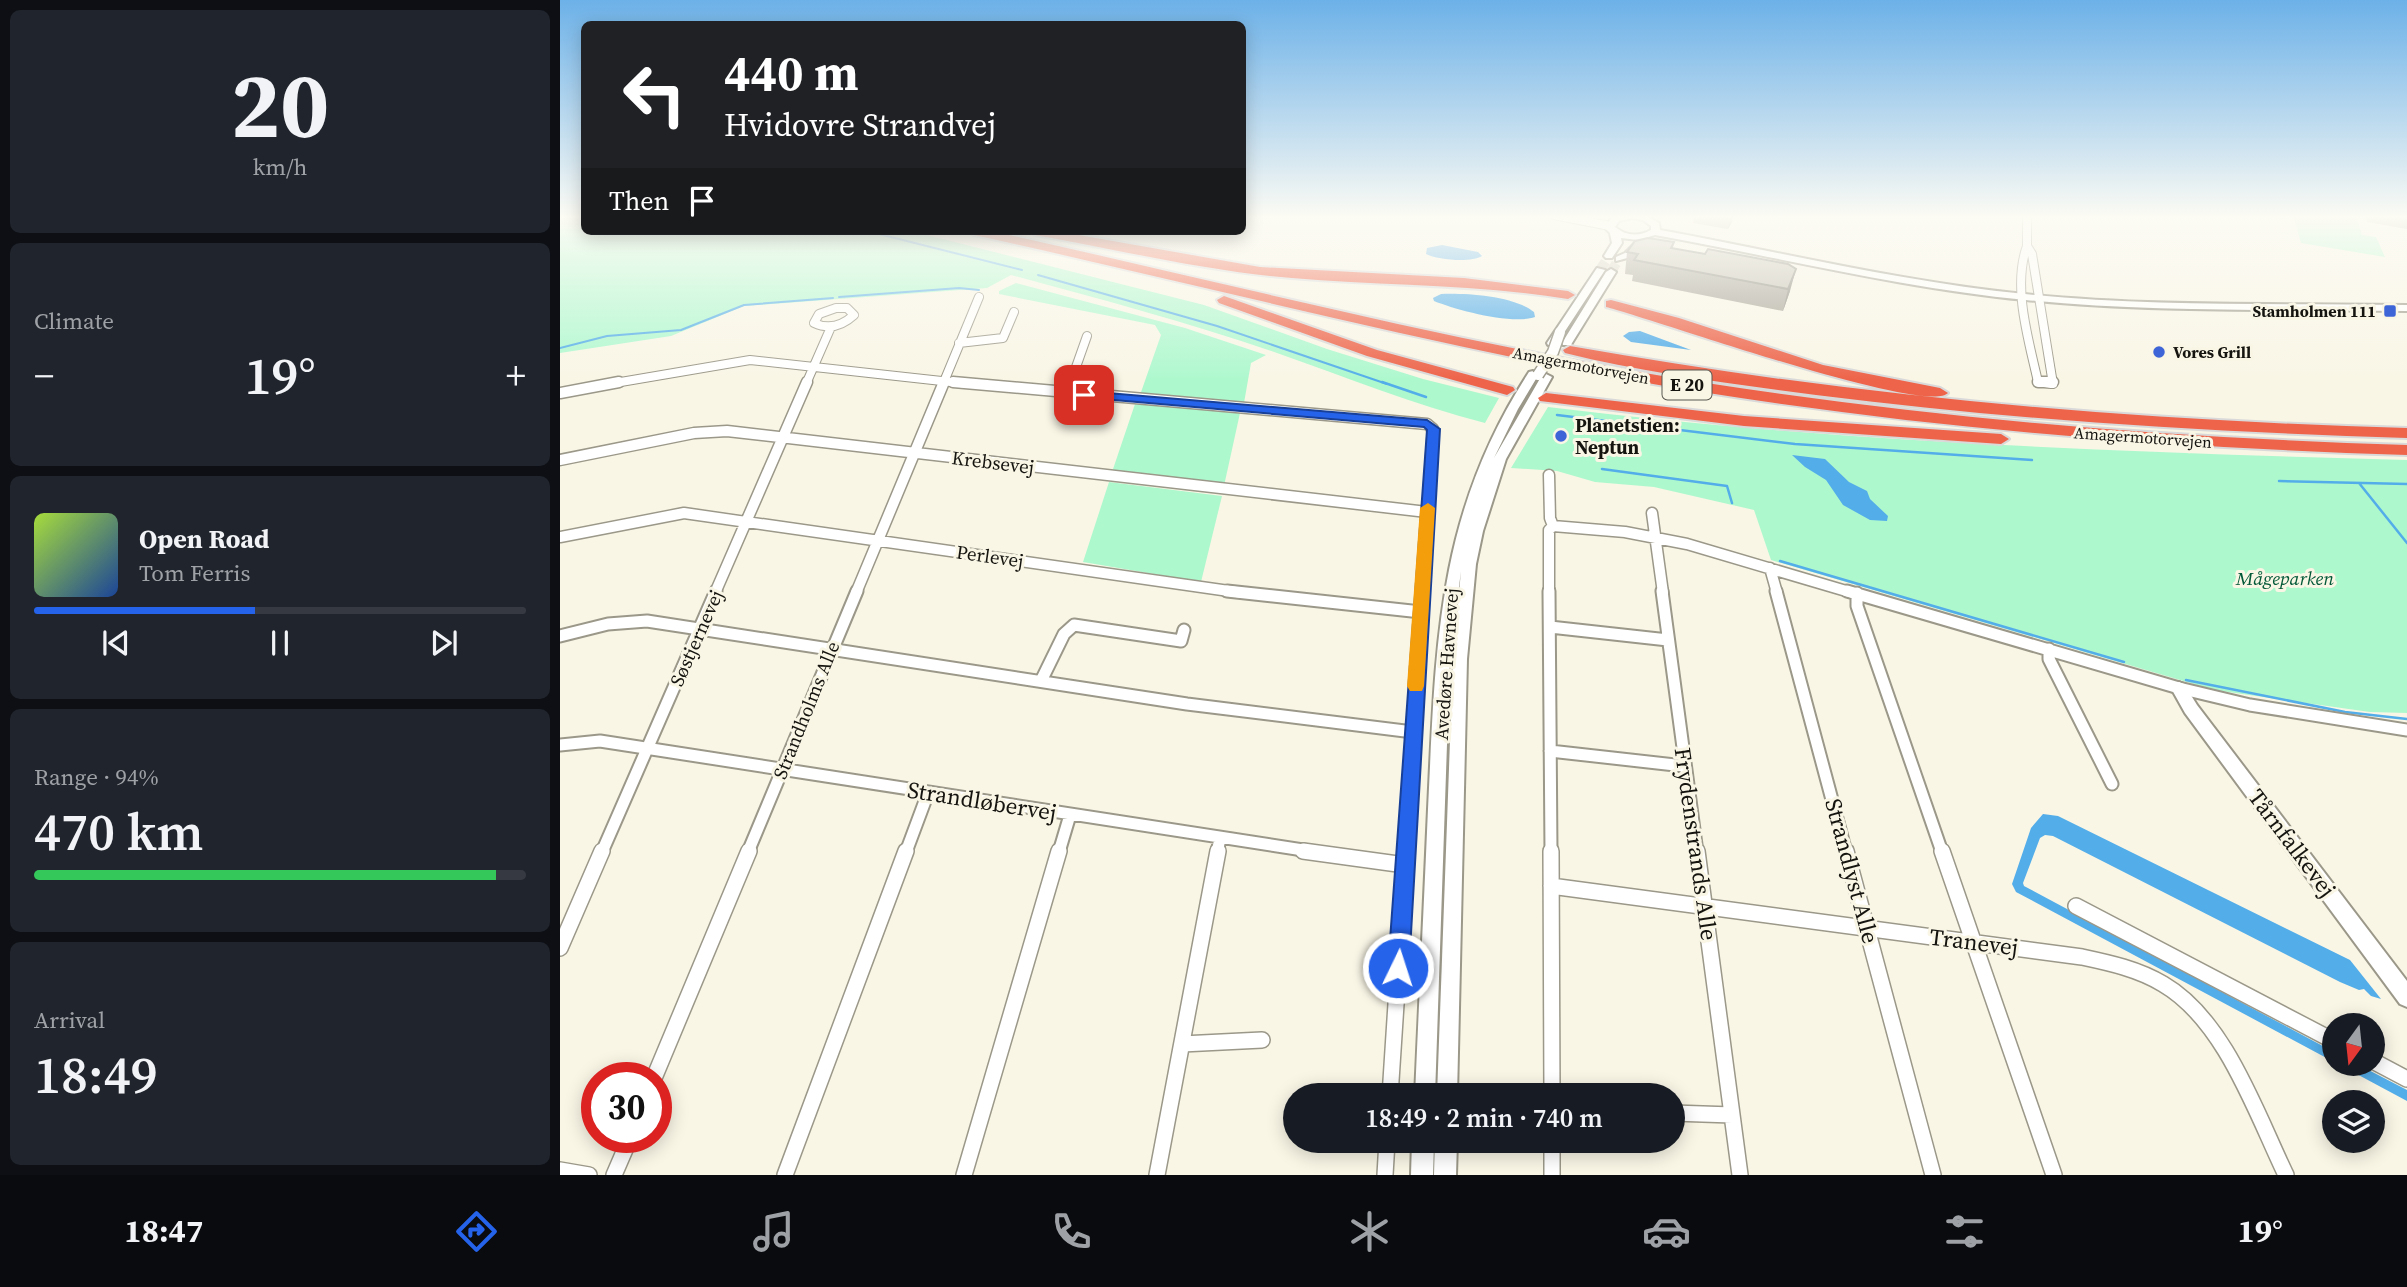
<!DOCTYPE html>
<meta charset="utf-8">
<style>
body{margin:0;font-family:"Source Serif 4",serif;background:#20242c;color:#f1f3f6;height:100vh;display:flex;flex-direction:column;font-size:26px;white-space:nowrap}
*{box-sizing:border-box;margin:0}
p{font-size:23px;color:#9ea1a6}
.icon{flex:none;width:38px;height:38px;fill:none;stroke:currentColor;stroke-width:2;stroke-linecap:round;stroke-linejoin:round}
.map{position:relative;flex:1;overflow:hidden}
.details{display:flex;flex-direction:column;gap:10px;padding:10px;background:#0d0f14;width:560px}
.details>*{flex:none}
.top-card{position:absolute;left:21px;top:21px;width:665px;height:214px;border-radius:10px;box-shadow:0 4px 18px #0003;background:#202124;color:#fff;overflow:hidden}
.needle{width:46px;rotate:195deg}
.tools{position:absolute;left:1762px;top:1013px;display:grid;gap:14px}
.tools a{display:grid;place-items:center;width:63px;height:63px;border-radius:50%;background:#171b24;box-shadow:0 4px 18px #0003;font-size:35px}
.speed{position:absolute;left:21px;top:1062px;display:flex;gap:14px;font-size:35px;font-weight:700;text-align:center}
.speed>*{display:grid;place-content:center;width:91px;height:91px;border-radius:50%;background:#171b24;box-shadow:0 4px 18px #0003;line-height:1}
.speed .limit{border:10px solid #d22;background:#fff;color:#111}
.pin{position:absolute;display:grid;place-items:center;width:60px;height:60px;color:#fff;margin:-30px;border-radius:14px;box-shadow:0 4px 10px #0006}
.me{position:absolute;width:77px;margin:-38px;rotate:4deg;stroke-linejoin:round;filter:drop-shadow(0 0 5px #0008)}
.turn{display:flex;align-items:center;gap:24px;height:147px;padding:0 28px;font-size:32px}
.turn .icon{width:91px;height:91px;stroke-width:2.5}
.turn b{display:block;font-size:49px;line-height:60px}
.then{display:flex;align-items:center;height:66px;padding:0 28px;background:#0003;gap:14px;font-size:26px}
.big{font-size:52px;font-weight:600;line-height:1.1}
.details .card{flex:1;display:flex;flex-direction:column;justify-content:center;gap:10px;min-width:0;padding:0 24px;border-radius:10px;background:#20242c}
.details .dial{align-items:center;gap:0}
.dial b{font-size:91px;line-height:1}
.song{display:flex;align-items:center;gap:21px}
.cover{width:84px;height:84px;border-radius:10px;background:linear-gradient(135deg,hsl(80 70% 55%),hsl(220 70% 35%))}
.played{height:7px;border-radius:4px;background:linear-gradient(90deg,#2563eb 45%,#363941 45%)}
.keys{display:flex;justify-content:space-around;direction:ltr}
.heat{display:flex;justify-content:space-between;align-items:center;font-size:38px;direction:ltr}
.charge{height:10px;border-radius:5px;background:linear-gradient(90deg,#34c759 94%,#363941 0)}
.trip{position:absolute;left:723px;top:1083px;width:402px;height:70px;border-radius:35px;background:#171b24;box-shadow:0 4px 18px #0003;font-weight:600;line-height:70px;text-align:center}
.tabs{display:flex;height:112px;justify-content:space-around;align-items:center;background:#090b0e;color:#9ea1a6}
.tabs .icon{width:49px;height:49px}
.tabs .selected{color:#2563eb}
.tabs b{font-size:32px;color:#f1f3f6}
main{display:flex;flex:1;min-height:0}
.map>svg:first-child{display:block}
.green{fill:#aef8ce}
.water{fill:#53ade9}
.lines{fill:none;stroke-linecap:round;stroke-linejoin:round}
.stream-far1{stroke:#53ade9;stroke-width:2}
.stream{stroke:#53ade9;stroke-width:2.5}
.tertiary-tunnel{stroke:#d7d4c6;stroke-width:10;stroke-dasharray:10 5;stroke-linecap:butt}
.minor-far3-casing{stroke:#9b9889;stroke-width:10}
.minor-far2-casing{stroke:#9b9889;stroke-width:13}
.minor-far1-casing{stroke:#9b9889;stroke-width:15}
.minor-casing{stroke:#9b9889;stroke-width:18}
.tertiary-casing{stroke:#9b9889;stroke-width:4}
.motorway-casing{stroke:#dad9d9;stroke-width:4}
.minor-far3{stroke:#fff;stroke-width:8}
.minor-far2{stroke:#fff;stroke-width:10}
.minor-far1{stroke:#fff;stroke-width:11}
.minor{stroke:#fff;stroke-width:15}
.tertiary{fill:#fff;fill-rule:evenodd}
.motorway{fill:#ed644a;fill-rule:evenodd}
.tertiary-bridge-casing{stroke:#9b9889;stroke-width:13;stroke-linecap:butt}
.tertiary-bridge{stroke:#fff;stroke-width:10}
.wall{fill:#a7a497}
.shaded-wall{fill:#88867b}
.building{fill:#c2bfb0;stroke:#88867b;stroke-width:2}
.route{fill:#2563eb;stroke:#184099;stroke-width:2}
.slow{fill:#f59e0b}
.poi-dot{fill:#3e65d7;stroke:#f9f6e6;stroke-width:2.5}
.labels{text-anchor:middle;stroke-width:6;stroke-linejoin:round;paint-order:stroke}
.far-poi-label{font-size:16px;font-weight:bold;fill:#15140f;stroke:#f9f6e6;text-anchor:end}
.far-street-label{font-size:16px;fill:#15140f;stroke:#f9f6e6}
.shield{fill:#f9f6e6;stroke:#595850;stroke-width:2}
.shield-label{font-size:18px;font-weight:bold;fill:#15140f}
.poi-label{font-size:19px;font-weight:bold;fill:#15140f;stroke:#f9f6e6;text-anchor:start}
.street-label{font-size:19px;fill:#15140f;stroke:#f9f6e6}
.park-label{font-size:19px;font-style:italic;fill:#035837;stroke:#f9f6e6}
.near-street-label{font-size:23px;fill:#15140f;stroke:#f9f6e6}
</style>
<main>
<section class="details">
<div class="card dial"><b>20</b><p>km/h</p></div>
<div class="card"><p>Climate</p>
<div class="heat"><a>−</a><b class="big">19°</b><a>+</a></div>
</div>
<div class="card">
<div class="song"><i class="cover"></i><div><b>Open Road</b><p>Tom Ferris</p></div></div>
<div class="played"></div>
<div class="keys"><svg class="icon" aria-label="previous" viewBox="0 0 24 24"><path d="M18 5L8 12l10 7zM5 5v14"/></svg><svg class="icon" aria-label="pause" viewBox="0 0 24 24"><path d="M8 5v14M16 5v14"/></svg><svg class="icon" aria-label="next" viewBox="0 0 24 24"><path d="M6 5l10 7-10 7zM19 5v14"/></svg></div>
</div>
<div class="card"><p>Range · 94%</p><b class="big">470 km</b><div class="charge"></div></div>
<div class="card"><p>Arrival</p><b class="big">18:49</b></div>
</section>
<div class="map">
<svg width="1847" height="1175" viewBox="0 0 1847 1175">
<rect width="100%" height="100%" fill="#f9f6e6"/>
<path class="green" d="M0,215H24V231H351L644,305L767,349L863,379L939,398L925,423C854,405 786,377 717,353C630,323 540,299 451,275L427,288L184,306L111,336L0,353Z
M1733,215H1796L1802,235L1816,237L1825,257L1741,243Z
M456,283L625,328L706,355L691,363L684,403L580,395L601,335L595,325L439,294V291Z
M575,404L680,413L664,486L552,472Z
M988,407C1273,442 1560,452 1847,460V713L1810,712L1654,690L1211,560L1194,510L1094,487L1035,482L997,471L951,468Z
M549,482L662,496L641,582L523,562Z"/>
<path class="water" d="M882,245L918,252L922,256C911,263 878,260 866,254L867,248Z
M881,294C907,293 954,296 974,312L975,317C952,325 896,310 874,301L873,298Z
M1080,331L1131,350L1071,342L1063,336L1069,332Z
M1232,455L1265,459L1289,482L1307,491L1310,499L1328,516L1327,521L1310,520L1283,505L1266,480L1245,467Z
M1483,814L1498,816L1790,960L1821,999L1811,996L1804,989L1799,990L1780,982L1493,836L1485,835L1480,838L1463,883L1464,886L1774,1052V1062L1456,892L1452,884L1471,828Z
M1778,1064H1797L1847,1090V1101Z"/>
<g class="lines">
<path class="stream-far1" d="M307,231L462,270
M478,275L657,326L827,384
M279,297L399,288L419,290
M0,348L47,336L121,330L184,305L273,298"/>
<path class="stream" d="M822,382L866,397
M997,415L1235,444L1472,460
M1042,469L1167,486L1172,503
M1719,481L1847,484
M1799,483L1847,543
M1220,561L1564,662
M1626,680L1785,712L1847,719"/>
<path class="tertiary-tunnel" d="M1040,270L1049,256
M1051,272L1059,259"/>
<defs>
<path id="minor-far3" d="M994,215L1050,226
M1467,215V246
M1467,246L1472,254L1493,384
M1467,246C1452,287 1469,341 1478,382L1491,384
M276,308H287L294,315C282,326 269,330 254,323L259,314Z
M399,343L443,338L454,312
M49,384L190,360L409,384
M246,384L271,327
M383,384L419,297
M510,384L527,336"/>
<path id="minor-far2" d="M393,382L867,424L873,429L862,593
M1478,382H1493
M0,393L59,382
M507,393L511,382
M0,460L134,433L167,431L867,512
M989,475L990,518L993,526L989,530V593
M1092,513L1103,593
M993,526L1065,532L1127,544L1293,593
M0,537L124,513L683,593
M1210,568L1217,593
M155,593L247,382
M296,593L384,382"/>
<path id="minor-far1" d="M667,591L861,612
M989,591L991,852
M1102,591L1137,852
M1216,591L1286,852
M1287,591L1619,688L1690,705L1847,730
M1297,593V606L1382,852
M990,627L1108,640
M0,636L48,624L87,621L627,704L853,732
M1489,649V659L1552,784
M481,681L504,634L514,625L621,641L624,630
M0,745L40,741L756,852
M990,751L1124,766
M42,852L156,591
M188,852L297,591
M346,852L368,793
M499,852L510,815
M657,852L660,839
M846,852L863,591"/>
<path id="minor" d="M743,851L845,865
M991,851L992,1096
M1137,851L1180,1175
M1286,851L1373,1175
M1382,851L1494,1175
M991,886L1522,957C1550,963 1578,969 1603,984C1665,1020 1696,1113 1726,1175
M1516,906L1774,1041
M0,948L42,851
M622,1044L702,1040
M1813,1061L1847,1079
M94,1078L189,851
M830,1096L846,851
M1113,1113L1172,1115
M992,1141V1175
M0,1170L29,1175
M54,1175L70,1138
M225,1175L346,851
M404,1175L499,851
M597,1175L658,851
M825,1175L827,1141"/>
<path id="tertiary" d="M1060,215H1085L1099,223L1100,230C1221,252 1342,282 1465,294C1592,307 1720,303 1847,305V311C1720,309 1592,313 1466,300C1341,288 1218,257 1095,235L1078,240L1061,238L1062,243L1052,258H1046L1044,256L1052,243L1050,233L1045,228L1052,217ZM1072,218L1083,220L1091,226V230C1078,237 1066,236 1055,227L1059,221Z
M1077,241L1085,243L1071,257L1056,261V257L1065,253Z
M1037,268L1045,270L996,345H988L987,343Z
M1051,269L1056,272L1012,343L1011,345H1003L1002,343L1046,272Z
M973,371L979,374L958,409L934,458L982,375L986,374L992,377L946,459L923,531L916,564L907,659L897,1096H877L893,659L901,571L890,656L875,1096H855C859,1000 864,905 868,809C876,645 876,515 969,372Z
M1619,682L1624,684L1637,705L1847,981V1007L1840,1004L1625,713L1611,688L1614,684Z
M852,1141H874L873,1175H851Z
M875,1141H897L896,1175H874Z"/>
<path id="motorway" d="M408,231H431C645,278 857,333 1073,371C1329,415 1587,437 1847,445V455C1586,447 1327,425 1070,380C850,340 633,283 414,235Z
M469,231H496L700,267L904,278L1008,291L1015,295L1008,299C916,284 824,286 732,278C645,271 560,250 475,235Z
M664,296L817,350L953,387L955,390L947,395L807,356L659,303L657,300Z
M1051,300L1119,318L1263,365L1380,388L1388,393C1365,416 1091,318 1046,307V301Z
M1010,346C1291,396 1562,420 1847,428V438C1649,432 1452,420 1256,395C1172,384 1086,373 1005,353L1003,350Z
M986,393L1184,416L1441,434L1449,439L1441,444L1184,426L980,401L978,398Z"/>
</defs>
<use href="#minor-far3" class="minor-far3-casing"/>
<use href="#minor-far2" class="minor-far2-casing"/>
<use href="#minor-far1" class="minor-far1-casing"/>
<use href="#minor" class="minor-casing"/>
<use href="#tertiary" class="tertiary-casing"/>
<use href="#motorway" class="motorway-casing"/>
<use href="#minor-far3" class="minor-far3"/>
<use href="#minor-far2" class="minor-far2"/>
<use href="#minor-far1" class="minor-far1"/>
<use href="#minor" class="minor"/>
<use href="#tertiary" class="tertiary"/>
<use href="#motorway" class="motorway"/>
<defs>
<path id="tertiary-bridge" d="M978,375L993,352L1000,332"/>
</defs>
<use href="#tertiary-bridge" class="tertiary-bridge-casing"/>
<use href="#tertiary-bridge" class="tertiary-bridge"/>
</g>
<path class="wall" d="M1130,215H1173L1172,222L1168,229L1133,223L1134,216Z
M1804,215H1847V229L1807,222Z
M1114,242L1113,248L1145,254L1228,264L1230,291L1223,311L1072,281L1073,275L1065,274L1067,252Z"/>
<path class="shaded-wall" d="M1170,215H1173L1172,222L1168,229L1171,216Z
M1236,269L1230,291L1223,311L1228,289Z"/>
<path class="building" d="M1088,238L1114,242L1111,248L1145,254L1148,249L1228,264L1236,269L1228,289L1074,260L1078,254L1067,252L1075,241Z"/>
<linearGradient id="sky" x2="0" y2="1"><stop stop-color="#6cb1e8"/><stop offset="0.57" stop-color="#fcfbf4"/><stop offset="1" stop-color="#fcfbf4" stop-opacity="0"/></linearGradient>
<rect width="1847" height="380" fill="url(#sky)"/>
<path class="route" d="M524,391L867,420L880,429L849,968L846,975L838,978L831,975L828,968L867,430L864,427L828,424L520,397L518,395Z"/>
<path class="slow" d="M868,503L875,508L864,686L862,691H850L847,686L860,508Z"/>
<g class="poi-dot">
<rect x="1823" y="304" width="14" height="14" rx="3.5"/>
<circle cx="1599" cy="352" r="7"/>
<circle cx="1001" cy="436" r="7"/>
</g>
<g class="labels">
<g class="far-poi-label">
<text x="1816" y="317">Stamholmen 111</text>
<text x="1613" y="358" text-anchor="start">Vores Grill</text>
</g>
<g class="far-street-label">
<text transform="translate(1021 365) rotate(11)" y="6">Amagermotorvejen</text>
<text transform="translate(1583 437) rotate(4)" y="6">Amagermotorvejen</text>
</g>
<rect class="shield" x="1102.5" y="370.5" width="49" height="29" rx="5"/>
<g class="shield-label">
<text x="1127" y="391">E 20</text>
</g>
<g class="poi-label">
<text x="1015" y="432">Planetstien:<tspan x="1015" dy="22">Neptun</tspan></text>
</g>
<g class="street-label">
<text transform="translate(433 462) rotate(7)" y="7">Krebsevej</text>
<text transform="translate(430 556) rotate(8)" y="7">Perlevej</text>
<text transform="translate(136 638) rotate(-66)" y="7">Søstjernevej</text>
<text transform="translate(886 664) rotate(-86)" y="7">Avedøre Havnevej</text>
<text transform="translate(246 710) rotate(-68)" y="7">Strandholms Alle</text>
</g>
<g class="park-label">
<text x="1725" y="585">Mågeparken</text>
</g>
<g class="near-street-label">
<text transform="translate(422 801) rotate(9)" y="8">Strandløbervej</text>
<text transform="translate(1732 843) rotate(53)" y="8">Tårnfalkevej</text>
<text transform="translate(1136 844) rotate(82)" y="8">Frydenstrands Alle</text>
<text transform="translate(1292 871) rotate(75)" y="8">Strandlyst Alle</text>
<text transform="translate(1414 942) rotate(7)" y="8">Tranevej</text>
</g>
</g>
</svg>
<div class="tools">
<a><svg class="needle" viewBox="-14 -14 28 28"><path d="M0-13l5 13h-10z" fill="#e53935"/><path d="M0 13l5-13h-10z" fill="#9ea1a6"/></svg></a>
<a><svg class="icon" aria-label="layers" viewBox="0 0 24 24"><path d="M12 4l9 5-9 5-9-5zM3 14l9 5 9-5"/></svg></a>
</div>
<div class="speed"><div class="limit">30</div></div>
<div class="pin" style="left:524px;top:395px;background:#d93025"><svg class="icon" aria-label="arrive" viewBox="0 0 24 24"><path d="M6 21V4h12l-3 4 3 4H6"/></svg></div>
<svg class="me" style="left:838px;top:968px" viewBox="-20 -20 40 40"><circle r="17" fill="#2563eb" stroke="#fff" stroke-width="3"/><path d="M0-11L8 9 0 5-8 9z" fill="#fff"/></svg>
<div class="trip">18:49 · 2 min · 740 m</div>
<div class="top-card">
<div class="turn"><svg class="icon" aria-label="left" viewBox="0 0 24 24"><path d="M17 20v-9H6M10 6l-5 5 5 5"/></svg><div><b>440 m</b>Hvidovre Strandvej</div></div>
<div class="then">Then<svg class="icon" aria-label="arrive" viewBox="0 0 24 24"><path d="M6 21V4h12l-3 4 3 4H6"/></svg></div>
</div>
</div>
</main>
<nav class="tabs">
<b>18:47</b>
<svg class="icon selected" aria-label="directions" viewBox="0 0 24 24"><path d="M12 3l9 9-9 9-9-9zM9 14v-3h6M13 9l2 2-2 2"/></svg>
<svg class="icon" aria-label="music" viewBox="0 0 24 24"><path d="M9 18V5l10-2v13"/><circle cx="6" cy="18" r="3"/><circle cx="16" cy="16" r="3"/></svg>
<svg class="icon" aria-label="phone" viewBox="0 0 24 24"><path d="M5 4h4l2 5-3 2q2 4 5 5l2-3 5 2v4C11 20 4 13 5 4z"/></svg>
<svg class="icon" aria-label="climate" viewBox="0 0 24 24"><path d="M12 3v18M4 7l16 10M4 17L20 7"/></svg>
<svg class="icon" aria-label="car" viewBox="0 0 24 24"><path d="M5 17H2v-5l4-1 3-4h7l3 4 3 1v5h-3M9 17h6M6 11h13"/><circle cx="7" cy="17" r="2"/><circle cx="17" cy="17" r="2"/></svg>
<svg class="icon" aria-label="filters" viewBox="0 0 24 24"><path d="M4 7h16M4 17h16"/><circle cx="9" cy="7" r="2"/><circle cx="15" cy="17" r="2"/></svg>
<b>19°</b>
</nav>
